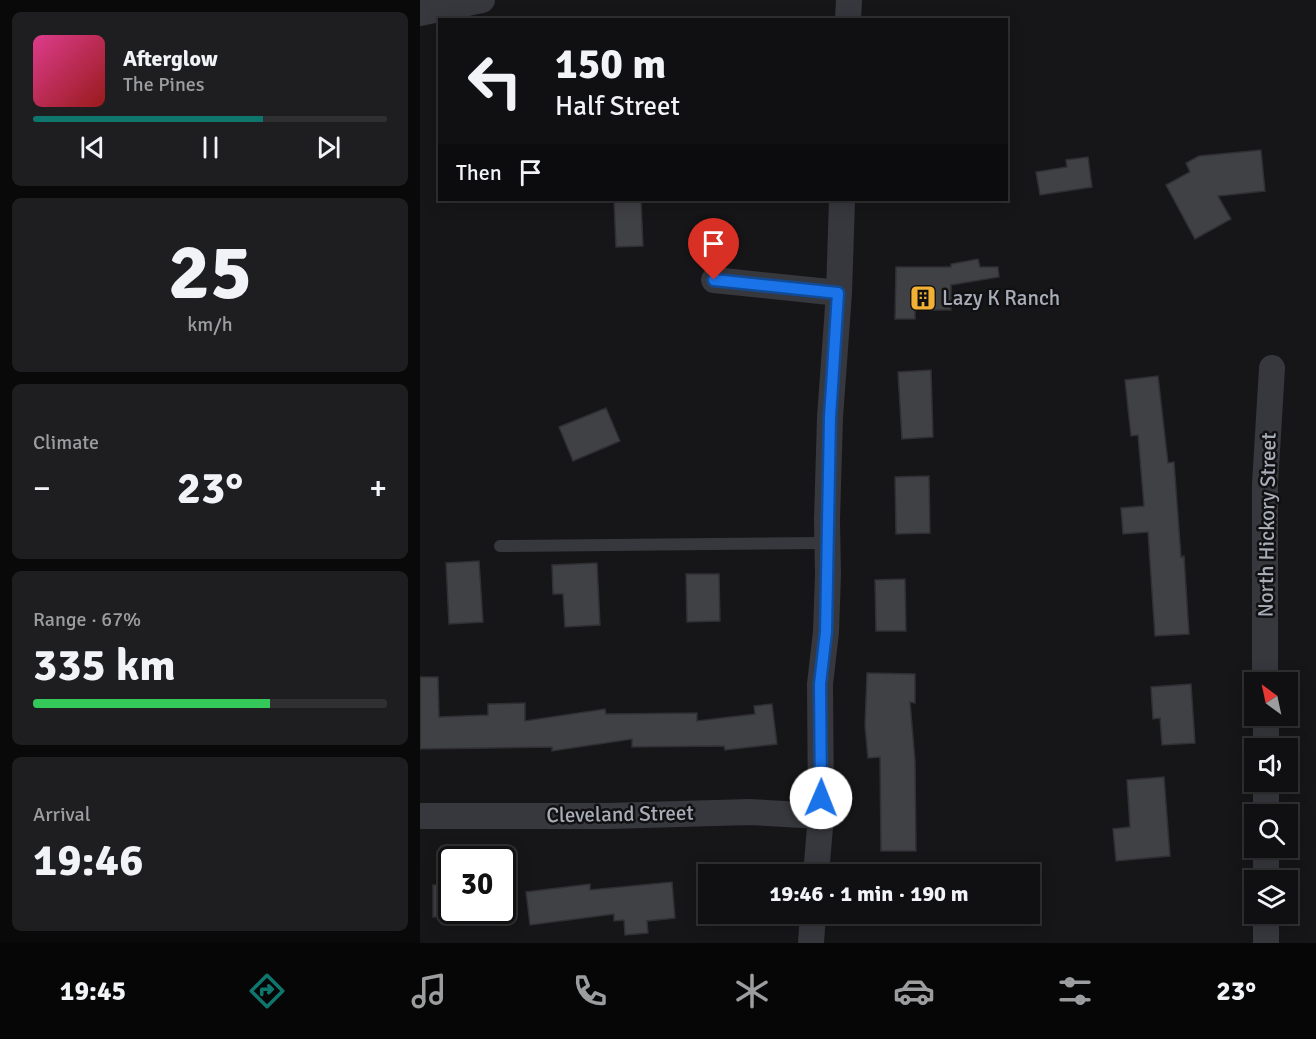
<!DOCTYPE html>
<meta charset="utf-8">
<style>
body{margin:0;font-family:Signika,sans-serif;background:#1e1e20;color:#f1f3f6;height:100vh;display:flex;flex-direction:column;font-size:22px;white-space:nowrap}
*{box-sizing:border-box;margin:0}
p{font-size:20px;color:#9c9d9f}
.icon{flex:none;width:33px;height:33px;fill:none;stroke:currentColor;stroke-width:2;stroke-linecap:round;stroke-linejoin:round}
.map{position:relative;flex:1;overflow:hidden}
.side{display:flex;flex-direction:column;gap:12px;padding:12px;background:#09090a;width:420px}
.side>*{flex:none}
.top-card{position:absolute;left:18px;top:18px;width:570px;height:183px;border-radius:0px;box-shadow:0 3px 15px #0003,0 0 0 2px #303032;background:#101012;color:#f1f3f6;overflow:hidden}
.needle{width:39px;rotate:327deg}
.buttons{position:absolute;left:824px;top:672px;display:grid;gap:12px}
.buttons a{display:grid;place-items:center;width:54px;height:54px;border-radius:0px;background:#101012;box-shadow:0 3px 15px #0003,0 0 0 2px #303032;font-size:30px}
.speed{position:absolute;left:18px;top:846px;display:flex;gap:12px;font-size:30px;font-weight:700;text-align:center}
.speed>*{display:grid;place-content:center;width:78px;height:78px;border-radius:50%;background:#101012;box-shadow:0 3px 15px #0003,0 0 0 2px #303032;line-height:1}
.speed .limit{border:3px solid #111;border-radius:9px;background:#fff;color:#111}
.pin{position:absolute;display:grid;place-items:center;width:51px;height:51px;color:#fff;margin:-62px -26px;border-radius:50% 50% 50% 0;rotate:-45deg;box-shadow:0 0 6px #0007}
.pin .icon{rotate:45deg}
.me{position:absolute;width:66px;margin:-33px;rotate:1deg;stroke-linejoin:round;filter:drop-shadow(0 0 4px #0008)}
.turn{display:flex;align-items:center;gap:21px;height:126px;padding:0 18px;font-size:27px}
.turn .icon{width:78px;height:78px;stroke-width:2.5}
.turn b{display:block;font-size:42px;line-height:51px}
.then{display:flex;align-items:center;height:57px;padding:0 18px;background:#0003;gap:12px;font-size:22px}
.big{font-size:45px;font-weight:800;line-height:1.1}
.side .widget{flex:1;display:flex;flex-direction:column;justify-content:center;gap:9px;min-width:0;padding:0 21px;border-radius:9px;background:#1e1e20}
.side .dial{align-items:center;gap:0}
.dial b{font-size:78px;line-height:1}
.song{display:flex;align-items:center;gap:18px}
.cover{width:72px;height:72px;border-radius:9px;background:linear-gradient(135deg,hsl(330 70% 55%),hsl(0 70% 35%))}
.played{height:6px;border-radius:3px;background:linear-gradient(90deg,#0f766e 65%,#303032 65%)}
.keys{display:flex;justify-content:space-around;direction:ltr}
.heat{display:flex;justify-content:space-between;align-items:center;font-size:33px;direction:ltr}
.charge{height:9px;border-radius:4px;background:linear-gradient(90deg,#34c759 67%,#303032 0)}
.trip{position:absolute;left:278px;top:864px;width:342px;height:60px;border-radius:0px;background:#101012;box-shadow:0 3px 15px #0003,0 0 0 2px #303032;font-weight:800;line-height:60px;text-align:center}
.tab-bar{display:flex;height:96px;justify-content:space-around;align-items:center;background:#060607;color:#9c9d9f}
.tab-bar .icon{width:42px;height:42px}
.tab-bar .selected{color:#0f766e}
.tab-bar b{font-size:27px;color:#f1f3f6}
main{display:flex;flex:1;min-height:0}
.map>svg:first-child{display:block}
.building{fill:#404145;stroke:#303034;stroke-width:1.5}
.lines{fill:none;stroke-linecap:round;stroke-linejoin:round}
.lane{stroke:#37383d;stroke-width:12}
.street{stroke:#37383d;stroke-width:26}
.route-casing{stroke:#114b97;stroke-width:15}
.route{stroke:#1a73e8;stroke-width:10}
.labels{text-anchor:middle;stroke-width:5;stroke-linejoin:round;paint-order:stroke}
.poi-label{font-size:21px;fill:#a8adb8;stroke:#111113;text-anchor:start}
.street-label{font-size:21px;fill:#a8adb8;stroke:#111113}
</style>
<main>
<section class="side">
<div class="widget">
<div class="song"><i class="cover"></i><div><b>Afterglow</b><p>The Pines</p></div></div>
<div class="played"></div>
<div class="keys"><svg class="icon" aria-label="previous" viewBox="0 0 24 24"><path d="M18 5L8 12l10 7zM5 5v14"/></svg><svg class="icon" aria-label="pause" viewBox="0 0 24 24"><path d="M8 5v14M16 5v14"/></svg><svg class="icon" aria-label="next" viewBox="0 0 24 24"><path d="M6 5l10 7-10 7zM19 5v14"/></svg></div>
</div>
<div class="widget dial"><b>25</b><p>km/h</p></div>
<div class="widget"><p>Climate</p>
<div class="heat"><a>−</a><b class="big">23°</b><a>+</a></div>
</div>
<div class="widget"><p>Range · 67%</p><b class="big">335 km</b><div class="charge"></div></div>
<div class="widget"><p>Arrival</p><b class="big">19:46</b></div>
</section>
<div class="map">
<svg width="896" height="943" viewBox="0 0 896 943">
<rect width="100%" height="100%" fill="#161618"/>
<path class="building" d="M841,150L845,191L798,196L811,219L775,239L746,185L770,172L766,163L779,156Z
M668,157L672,187L620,195L616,172L647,167L646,160Z
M194,200H221L223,246L196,247Z
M558,259L560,267H578L579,277L531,285V310H495V319H475L476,267H531V264Z
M511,370L513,437L482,439L478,372Z
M738,376L748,463L754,462L761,557L764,556L769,634L735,636L728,532L703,534L701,508L724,506L718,435L711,436L705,380Z
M186,408L200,441L153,461L139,427Z
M509,476L510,533L476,534L475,477Z
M59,561L63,622L29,624L26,563Z
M177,563L180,625L145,627L143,594H133L132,565Z
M266,574H299L300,621L267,622Z
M485,579L486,631H456L455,580Z
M447,673L495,674V703L490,702L495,761L496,851H461L460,757L448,758L445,726Z
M0,677H18L19,717L68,715V704L105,703V721L185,709L186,714L277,713V721L335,714L334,706L352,704L357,744L305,750L304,746L212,747V739L132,751V747L0,749Z
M771,684L775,743L742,745L740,718L733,719L731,687Z
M744,777L750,856L696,861L693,829L710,827L707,780Z
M252,882L255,918L227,921L228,933L205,935L204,920L194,921V914L110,925L106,892L170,884V890Z
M13,885H32V917H13Z"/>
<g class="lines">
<path class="lane" d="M80,546L407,543"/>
<path class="street" d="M0,13L62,0
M428,20L429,0
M294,280L419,293
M845,682V484L852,368
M846,716V748
M846,782V814
M0,816H188L330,812L401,816
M846,848V880
M396,874L401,816L400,684L406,632L408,574L407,520L410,417L419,293L422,200
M846,914V943
M391,943L393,914"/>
</g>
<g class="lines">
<defs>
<path id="route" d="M294,280L418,293L410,417L406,632L400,684L401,798"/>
</defs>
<use href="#route" class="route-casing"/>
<use href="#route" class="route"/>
</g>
<defs>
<symbol id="building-square" viewBox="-11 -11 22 22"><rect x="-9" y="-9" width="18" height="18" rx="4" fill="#f2b134" stroke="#111113"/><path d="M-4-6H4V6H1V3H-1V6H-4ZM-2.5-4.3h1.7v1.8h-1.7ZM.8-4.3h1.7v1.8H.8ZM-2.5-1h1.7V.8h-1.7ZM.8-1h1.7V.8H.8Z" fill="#111"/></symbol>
</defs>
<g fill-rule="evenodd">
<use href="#building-square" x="488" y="283" width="30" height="30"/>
</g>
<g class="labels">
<g class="poi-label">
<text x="522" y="305">Lazy K Ranch</text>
</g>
<g class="street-label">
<text transform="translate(847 525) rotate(-89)" y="7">North Hickory Street</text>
<text transform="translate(200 814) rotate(-1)" y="7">Cleveland Street</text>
</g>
</g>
</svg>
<div class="buttons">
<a><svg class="needle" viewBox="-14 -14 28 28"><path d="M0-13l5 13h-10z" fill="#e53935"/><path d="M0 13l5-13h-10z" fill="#9c9d9f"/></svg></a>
<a><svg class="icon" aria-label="sound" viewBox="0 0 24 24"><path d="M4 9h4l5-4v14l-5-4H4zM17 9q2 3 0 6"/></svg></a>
<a><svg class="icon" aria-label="search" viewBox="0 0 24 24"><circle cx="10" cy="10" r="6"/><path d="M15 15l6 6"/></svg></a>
<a><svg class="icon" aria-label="layers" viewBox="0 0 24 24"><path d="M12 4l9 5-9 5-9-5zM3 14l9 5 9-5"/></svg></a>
</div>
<div class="speed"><div class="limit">30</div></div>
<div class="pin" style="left:294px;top:280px;background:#d93025"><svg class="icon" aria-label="arrive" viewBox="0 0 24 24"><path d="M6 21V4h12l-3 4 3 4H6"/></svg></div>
<svg class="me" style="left:401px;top:798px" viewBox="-20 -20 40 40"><circle r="19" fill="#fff"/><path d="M0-13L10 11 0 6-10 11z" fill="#1a73e8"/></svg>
<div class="trip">19:46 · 1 min · 190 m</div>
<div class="top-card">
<div class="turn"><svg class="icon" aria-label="left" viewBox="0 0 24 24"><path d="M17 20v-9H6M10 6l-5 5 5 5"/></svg><div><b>150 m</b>Half Street</div></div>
<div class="then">Then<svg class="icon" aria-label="arrive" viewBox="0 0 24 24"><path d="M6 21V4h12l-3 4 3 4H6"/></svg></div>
</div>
</div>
</main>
<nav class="tab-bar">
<b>19:45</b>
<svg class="icon selected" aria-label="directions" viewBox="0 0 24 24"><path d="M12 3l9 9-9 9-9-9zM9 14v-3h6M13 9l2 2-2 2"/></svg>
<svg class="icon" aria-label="music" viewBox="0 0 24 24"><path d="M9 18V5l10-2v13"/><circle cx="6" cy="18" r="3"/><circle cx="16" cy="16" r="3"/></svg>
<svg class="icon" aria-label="phone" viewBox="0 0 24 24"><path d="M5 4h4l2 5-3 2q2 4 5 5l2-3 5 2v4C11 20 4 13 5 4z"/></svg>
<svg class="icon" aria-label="climate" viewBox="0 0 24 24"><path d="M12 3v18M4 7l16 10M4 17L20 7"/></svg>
<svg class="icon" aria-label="car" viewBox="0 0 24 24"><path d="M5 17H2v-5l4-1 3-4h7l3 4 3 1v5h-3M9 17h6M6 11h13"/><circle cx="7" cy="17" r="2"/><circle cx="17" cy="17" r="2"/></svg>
<svg class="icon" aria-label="filters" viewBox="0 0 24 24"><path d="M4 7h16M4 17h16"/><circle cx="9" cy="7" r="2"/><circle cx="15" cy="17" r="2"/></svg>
<b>23°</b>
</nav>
